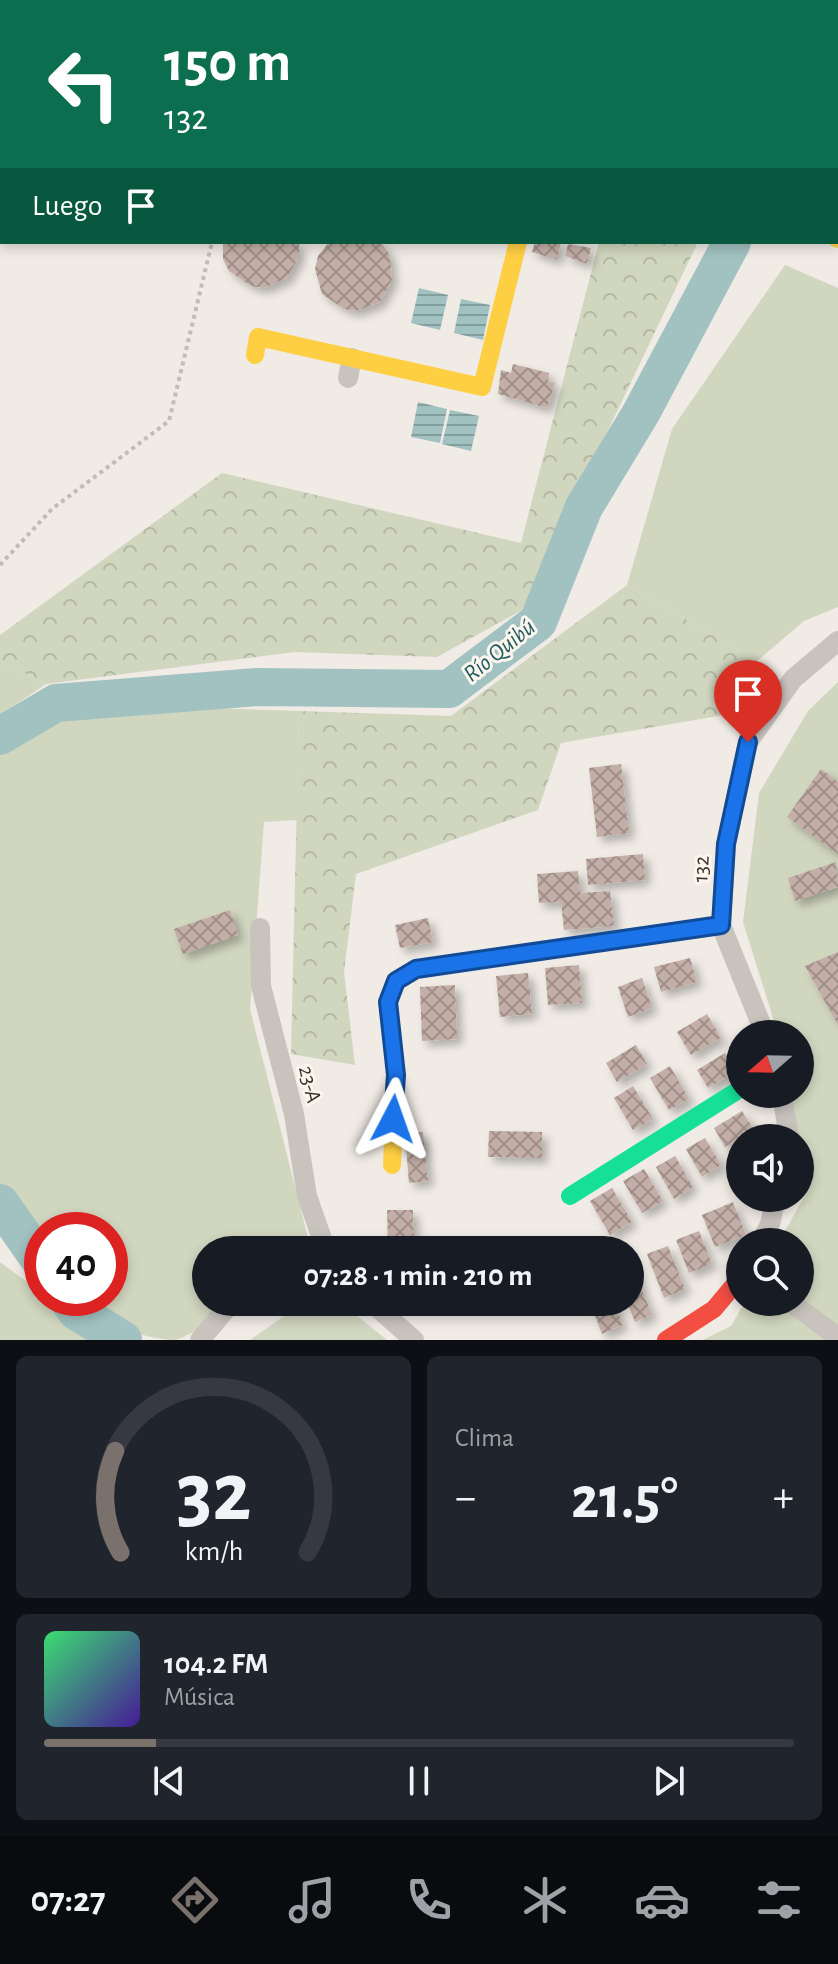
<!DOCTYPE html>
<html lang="es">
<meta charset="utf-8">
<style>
body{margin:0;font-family:"Alegreya Sans",sans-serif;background:#20242c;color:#f1f3f6;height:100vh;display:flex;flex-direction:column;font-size:30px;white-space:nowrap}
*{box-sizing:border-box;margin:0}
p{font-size:26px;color:#9ea1a6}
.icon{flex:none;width:44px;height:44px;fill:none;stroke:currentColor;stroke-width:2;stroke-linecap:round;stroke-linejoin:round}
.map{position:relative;height:1340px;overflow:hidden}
.details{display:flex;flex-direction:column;gap:16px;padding:16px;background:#0d0f14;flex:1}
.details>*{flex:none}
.banner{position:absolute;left:0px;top:0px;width:838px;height:244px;box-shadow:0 4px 12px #0003;background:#0b6e4f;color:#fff;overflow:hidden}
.needle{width:52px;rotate:250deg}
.buttons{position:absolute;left:726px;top:1020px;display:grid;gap:16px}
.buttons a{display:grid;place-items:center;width:88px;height:88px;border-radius:50%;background:#171b24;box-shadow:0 4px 12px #0003;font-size:40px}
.speed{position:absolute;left:24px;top:1212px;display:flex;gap:16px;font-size:40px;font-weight:700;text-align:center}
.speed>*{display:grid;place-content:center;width:104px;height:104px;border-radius:50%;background:#171b24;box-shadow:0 4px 12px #0003;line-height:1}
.speed .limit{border:12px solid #d22;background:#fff;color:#111}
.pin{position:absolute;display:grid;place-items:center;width:68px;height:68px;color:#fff;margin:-82px -34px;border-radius:50% 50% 50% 0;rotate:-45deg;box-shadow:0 0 8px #0007}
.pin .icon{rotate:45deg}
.me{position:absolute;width:88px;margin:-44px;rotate:4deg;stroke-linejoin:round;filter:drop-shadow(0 0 6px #0008)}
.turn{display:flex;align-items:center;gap:28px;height:168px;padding:0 32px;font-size:36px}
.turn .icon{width:104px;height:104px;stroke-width:2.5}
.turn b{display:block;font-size:56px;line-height:68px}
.then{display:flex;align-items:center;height:76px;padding:0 32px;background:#0003;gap:16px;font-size:30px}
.big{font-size:60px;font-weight:700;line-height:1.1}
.details .card{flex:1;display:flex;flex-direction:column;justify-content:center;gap:12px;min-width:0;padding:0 28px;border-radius:12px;background:#20242c}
.details .dial{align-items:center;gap:0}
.dial svg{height:208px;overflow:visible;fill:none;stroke:#363941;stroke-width:7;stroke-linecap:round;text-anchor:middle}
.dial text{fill:#f1f3f6;stroke:none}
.song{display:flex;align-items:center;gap:24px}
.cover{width:96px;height:96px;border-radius:12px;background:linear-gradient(135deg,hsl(140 70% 55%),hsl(260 70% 35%))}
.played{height:8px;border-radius:4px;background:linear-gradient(90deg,#7a716c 15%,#363941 15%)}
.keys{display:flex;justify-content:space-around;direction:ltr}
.heat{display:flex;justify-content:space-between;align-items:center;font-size:44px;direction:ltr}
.details .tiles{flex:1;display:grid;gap:16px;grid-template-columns:1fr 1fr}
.card:last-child{grid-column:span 2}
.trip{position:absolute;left:192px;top:1236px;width:452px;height:80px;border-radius:40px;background:#171b24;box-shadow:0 4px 12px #0003;font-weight:700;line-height:80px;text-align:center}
.tab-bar{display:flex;height:128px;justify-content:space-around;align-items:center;background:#090b0e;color:#9ea1a6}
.tab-bar .icon{width:56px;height:56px}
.tab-bar .active{color:#7a716c}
.tab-bar b{font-size:36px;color:#f1f3f6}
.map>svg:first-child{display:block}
.grass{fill:#d1d6bf}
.forest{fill:url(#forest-crowns)}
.water{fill:url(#water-rules)}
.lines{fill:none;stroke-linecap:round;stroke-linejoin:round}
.river{stroke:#a1c2c1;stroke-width:38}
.building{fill:url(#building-cross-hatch);filter:url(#shadow)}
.path{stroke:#c2bbb6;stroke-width:4;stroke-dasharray:4 4;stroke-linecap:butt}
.street{stroke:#c9c3be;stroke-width:20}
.fast{stroke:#16e098;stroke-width:18}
.slow{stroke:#ffcf43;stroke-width:18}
.jam{stroke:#f24e42;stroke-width:18}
.route-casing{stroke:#114b97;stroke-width:20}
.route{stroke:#1a73e8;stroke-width:14}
.labels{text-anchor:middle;stroke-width:6;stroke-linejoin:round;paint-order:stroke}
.street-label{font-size:22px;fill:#3b302b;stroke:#fbf5ee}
.water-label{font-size:24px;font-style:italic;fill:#1f5a5e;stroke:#fbf5ee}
</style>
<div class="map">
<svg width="838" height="1340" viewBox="0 0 838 1340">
<defs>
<pattern id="forest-crowns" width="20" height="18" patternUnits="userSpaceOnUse" patternTransform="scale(2)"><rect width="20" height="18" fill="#d1d6bf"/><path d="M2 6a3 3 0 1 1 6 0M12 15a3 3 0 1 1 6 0" fill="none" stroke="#b4b8a4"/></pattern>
<pattern id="water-rules" width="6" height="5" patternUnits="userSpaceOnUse" patternTransform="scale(2)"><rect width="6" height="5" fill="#a1c2c1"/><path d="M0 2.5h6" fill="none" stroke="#849e9d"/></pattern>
<pattern id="building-cross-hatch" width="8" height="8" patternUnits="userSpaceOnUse" patternTransform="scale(2)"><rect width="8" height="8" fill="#c3afa7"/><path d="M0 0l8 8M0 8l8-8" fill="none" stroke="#a08f88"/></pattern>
<filter id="shadow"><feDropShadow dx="5.5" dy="5.5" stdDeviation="4" flood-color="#0004"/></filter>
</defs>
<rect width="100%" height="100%" fill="#f0ebe5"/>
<path class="grass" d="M785,265L838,288V607L804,621L757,661L627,585L672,429Z
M0,661L46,684L0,715Z
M838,682V1340H703L731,1326L745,1302H800V1242H779L805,1195L800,1138H795L788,1094H800V1034H778L743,922L759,793L808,711Z
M56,703L299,711L297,820L264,822L250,1009L311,1250H206V1302H234C217,1313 195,1335 175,1340C149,1340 81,1319 67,1298H110V1230H42V1262L0,1202V736Z
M0,1262L42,1293V1298H49L105,1340H0Z
M304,1302H340L387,1340H250Z"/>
<path class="forest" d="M599,242H698L522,610L437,657L295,652L46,684L0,661V635L222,473L521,543Z
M627,585L757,661L724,715L561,743L538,810L356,874L344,972L355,1065L291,1054L299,711L451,716Z"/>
<path class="water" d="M419,288L448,295L440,330L411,323Z
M461,299L490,305L483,340L454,333Z
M418,402L447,409L440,443L411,437Z
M450,410L479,416L471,451L442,444Z"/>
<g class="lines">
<path class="river" d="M836,58L838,55
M0,736L56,703L257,687L449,689L538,622L584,507L641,413L732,242
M0,1203L42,1263
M67,1298L76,1311L123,1340"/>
</g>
<path class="building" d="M223,242H299V257L287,278L264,288L251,286L229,271L223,259Z
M329,242H379L383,245L390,256L392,280L380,302L357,311L344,309L322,294L315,269L318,256Z
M535,242H561L557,260L532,252Z
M568,244L591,248L587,264L565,256Z
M513,364L549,373L548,381L555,383L547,408L498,394L501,370L511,373Z
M621,764L629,833L597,837L589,768Z
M821,769L838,782V854L787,817Z
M643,854L645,880L588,885L586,859Z
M836,862L838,887L795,901L788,878Z
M578,871L580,893L610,891L614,926L564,930L561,902L539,903L537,874Z
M230,910L238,935L183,954L174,929Z
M428,918L433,942L400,948L395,925Z
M838,952V1025L805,966Z
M690,958L697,982L661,992L654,967Z
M579,965L582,1003L548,1005L545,968Z
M528,973L532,1014L500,1017L496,976Z
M642,978L652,1008L628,1017L618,987Z
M455,985L457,1039L422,1041L420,987Z
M707,1014L721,1038L691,1055L677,1032Z
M636,1045L647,1064L617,1082L606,1063Z
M725,1053L736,1071L708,1088L697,1070Z
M670,1066L689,1099L669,1110L650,1078Z
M633,1086L653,1119L633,1130L614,1098Z
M742,1111L754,1130L725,1147L714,1128Z
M489,1131L542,1132V1158L488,1157Z
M423,1132L428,1181L409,1183L405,1134Z
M705,1138L721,1165L702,1177L686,1149Z
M675,1156L693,1187L674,1199L656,1167Z
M644,1169L663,1201L642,1213L623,1181Z
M612,1188L632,1222L610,1235L590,1201Z
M733,1202L746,1235L715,1247L702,1215Z
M387,1210H413L414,1245H388Z
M699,1231L712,1264L689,1273L676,1240Z
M668,1246L685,1289L664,1298L647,1254Z
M630,1260L652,1315L635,1322L627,1302H630Z
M590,1302H613L623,1325L602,1334Z"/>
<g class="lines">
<path class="path" d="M0,565L52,509L169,421L212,242"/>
<path class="street" d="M536,2L537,0
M696,2L697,0
M348,378L352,358
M260,928L261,986L294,1114L307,1196L326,1250
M765,1034L721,925L726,844L748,742L793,679L838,641
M782,1094L789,1138
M761,1242L770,1224L776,1198
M371,1302L414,1340
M790,1302L838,1337
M200,1340L227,1308L240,1302"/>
<path class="fast" d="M304,0L310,2
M570,1196L740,1089"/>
<path class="slow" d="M836,238L838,239
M255,355L258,337L482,387L518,242
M392,1165L396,1075L388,1002L396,981L416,969L721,925"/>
<path class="jam" d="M194,0L199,2
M836,200L838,201
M666,1340L714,1309L740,1278"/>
</g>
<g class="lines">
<defs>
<path id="route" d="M393,1119L396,1075L388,1002L396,981L416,969L721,925L726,844L748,742"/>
</defs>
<use href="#route" class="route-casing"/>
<use href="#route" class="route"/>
</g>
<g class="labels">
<g class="street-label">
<text transform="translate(700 869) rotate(-87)" y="8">132</text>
<text transform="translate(311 1084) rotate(76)" y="8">23-A</text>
</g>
<g class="water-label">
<text transform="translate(499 650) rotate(-39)" y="8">Río Quibú</text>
</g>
</g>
</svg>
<div class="buttons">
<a><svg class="needle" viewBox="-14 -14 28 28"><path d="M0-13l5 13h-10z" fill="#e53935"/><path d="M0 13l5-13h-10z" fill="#9ea1a6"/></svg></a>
<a><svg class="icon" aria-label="sound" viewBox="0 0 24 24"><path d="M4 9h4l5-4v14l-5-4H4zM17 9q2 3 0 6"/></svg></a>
<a><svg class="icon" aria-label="search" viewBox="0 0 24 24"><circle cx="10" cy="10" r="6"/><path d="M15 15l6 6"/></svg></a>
</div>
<div class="speed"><div class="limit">40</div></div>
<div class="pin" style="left:748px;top:742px;background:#d93025"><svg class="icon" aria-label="arrive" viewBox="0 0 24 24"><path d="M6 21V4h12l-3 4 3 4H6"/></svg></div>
<svg class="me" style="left:393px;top:1119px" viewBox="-20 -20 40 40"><path d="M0-17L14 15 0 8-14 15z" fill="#1a73e8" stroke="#fff" stroke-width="4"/></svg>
<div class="trip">07:28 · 1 min · 210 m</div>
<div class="banner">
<div class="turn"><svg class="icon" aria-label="left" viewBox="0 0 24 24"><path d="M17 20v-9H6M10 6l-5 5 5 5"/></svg><div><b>150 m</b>132</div></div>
<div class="then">Luego<svg class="icon" aria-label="arrive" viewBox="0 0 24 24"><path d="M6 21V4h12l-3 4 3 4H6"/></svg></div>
</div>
</div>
<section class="details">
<div class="tiles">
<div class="card dial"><svg viewBox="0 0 100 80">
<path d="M14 69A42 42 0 1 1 86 69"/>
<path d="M14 69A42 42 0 0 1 12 30" stroke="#7a716c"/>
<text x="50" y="56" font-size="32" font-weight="700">32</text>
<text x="50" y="72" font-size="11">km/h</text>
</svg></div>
<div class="card"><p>Clima</p>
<div class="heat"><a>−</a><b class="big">21.5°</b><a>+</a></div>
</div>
<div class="card">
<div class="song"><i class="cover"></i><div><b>104.2 FM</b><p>Música</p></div></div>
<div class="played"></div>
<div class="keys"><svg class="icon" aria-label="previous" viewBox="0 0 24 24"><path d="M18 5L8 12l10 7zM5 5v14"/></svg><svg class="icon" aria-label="pause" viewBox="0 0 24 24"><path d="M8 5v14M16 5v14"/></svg><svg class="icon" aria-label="next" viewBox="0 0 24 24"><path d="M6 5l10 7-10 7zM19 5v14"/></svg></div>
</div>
</div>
</section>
<nav class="tab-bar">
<b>07:27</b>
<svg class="icon active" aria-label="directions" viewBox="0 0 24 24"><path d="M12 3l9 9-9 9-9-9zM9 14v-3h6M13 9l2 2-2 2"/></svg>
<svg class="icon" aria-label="music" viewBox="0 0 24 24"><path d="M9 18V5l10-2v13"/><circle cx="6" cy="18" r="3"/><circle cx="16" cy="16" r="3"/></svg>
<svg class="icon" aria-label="phone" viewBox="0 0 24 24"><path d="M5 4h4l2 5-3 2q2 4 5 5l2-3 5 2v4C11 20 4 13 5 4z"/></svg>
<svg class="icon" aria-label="climate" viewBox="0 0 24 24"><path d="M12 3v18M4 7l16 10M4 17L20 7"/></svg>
<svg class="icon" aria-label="car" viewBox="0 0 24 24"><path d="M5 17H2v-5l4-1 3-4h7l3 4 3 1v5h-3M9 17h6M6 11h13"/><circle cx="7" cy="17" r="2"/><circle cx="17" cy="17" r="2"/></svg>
<svg class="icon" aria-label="filters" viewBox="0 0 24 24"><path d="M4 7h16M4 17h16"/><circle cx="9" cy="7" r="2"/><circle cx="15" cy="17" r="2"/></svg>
</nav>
